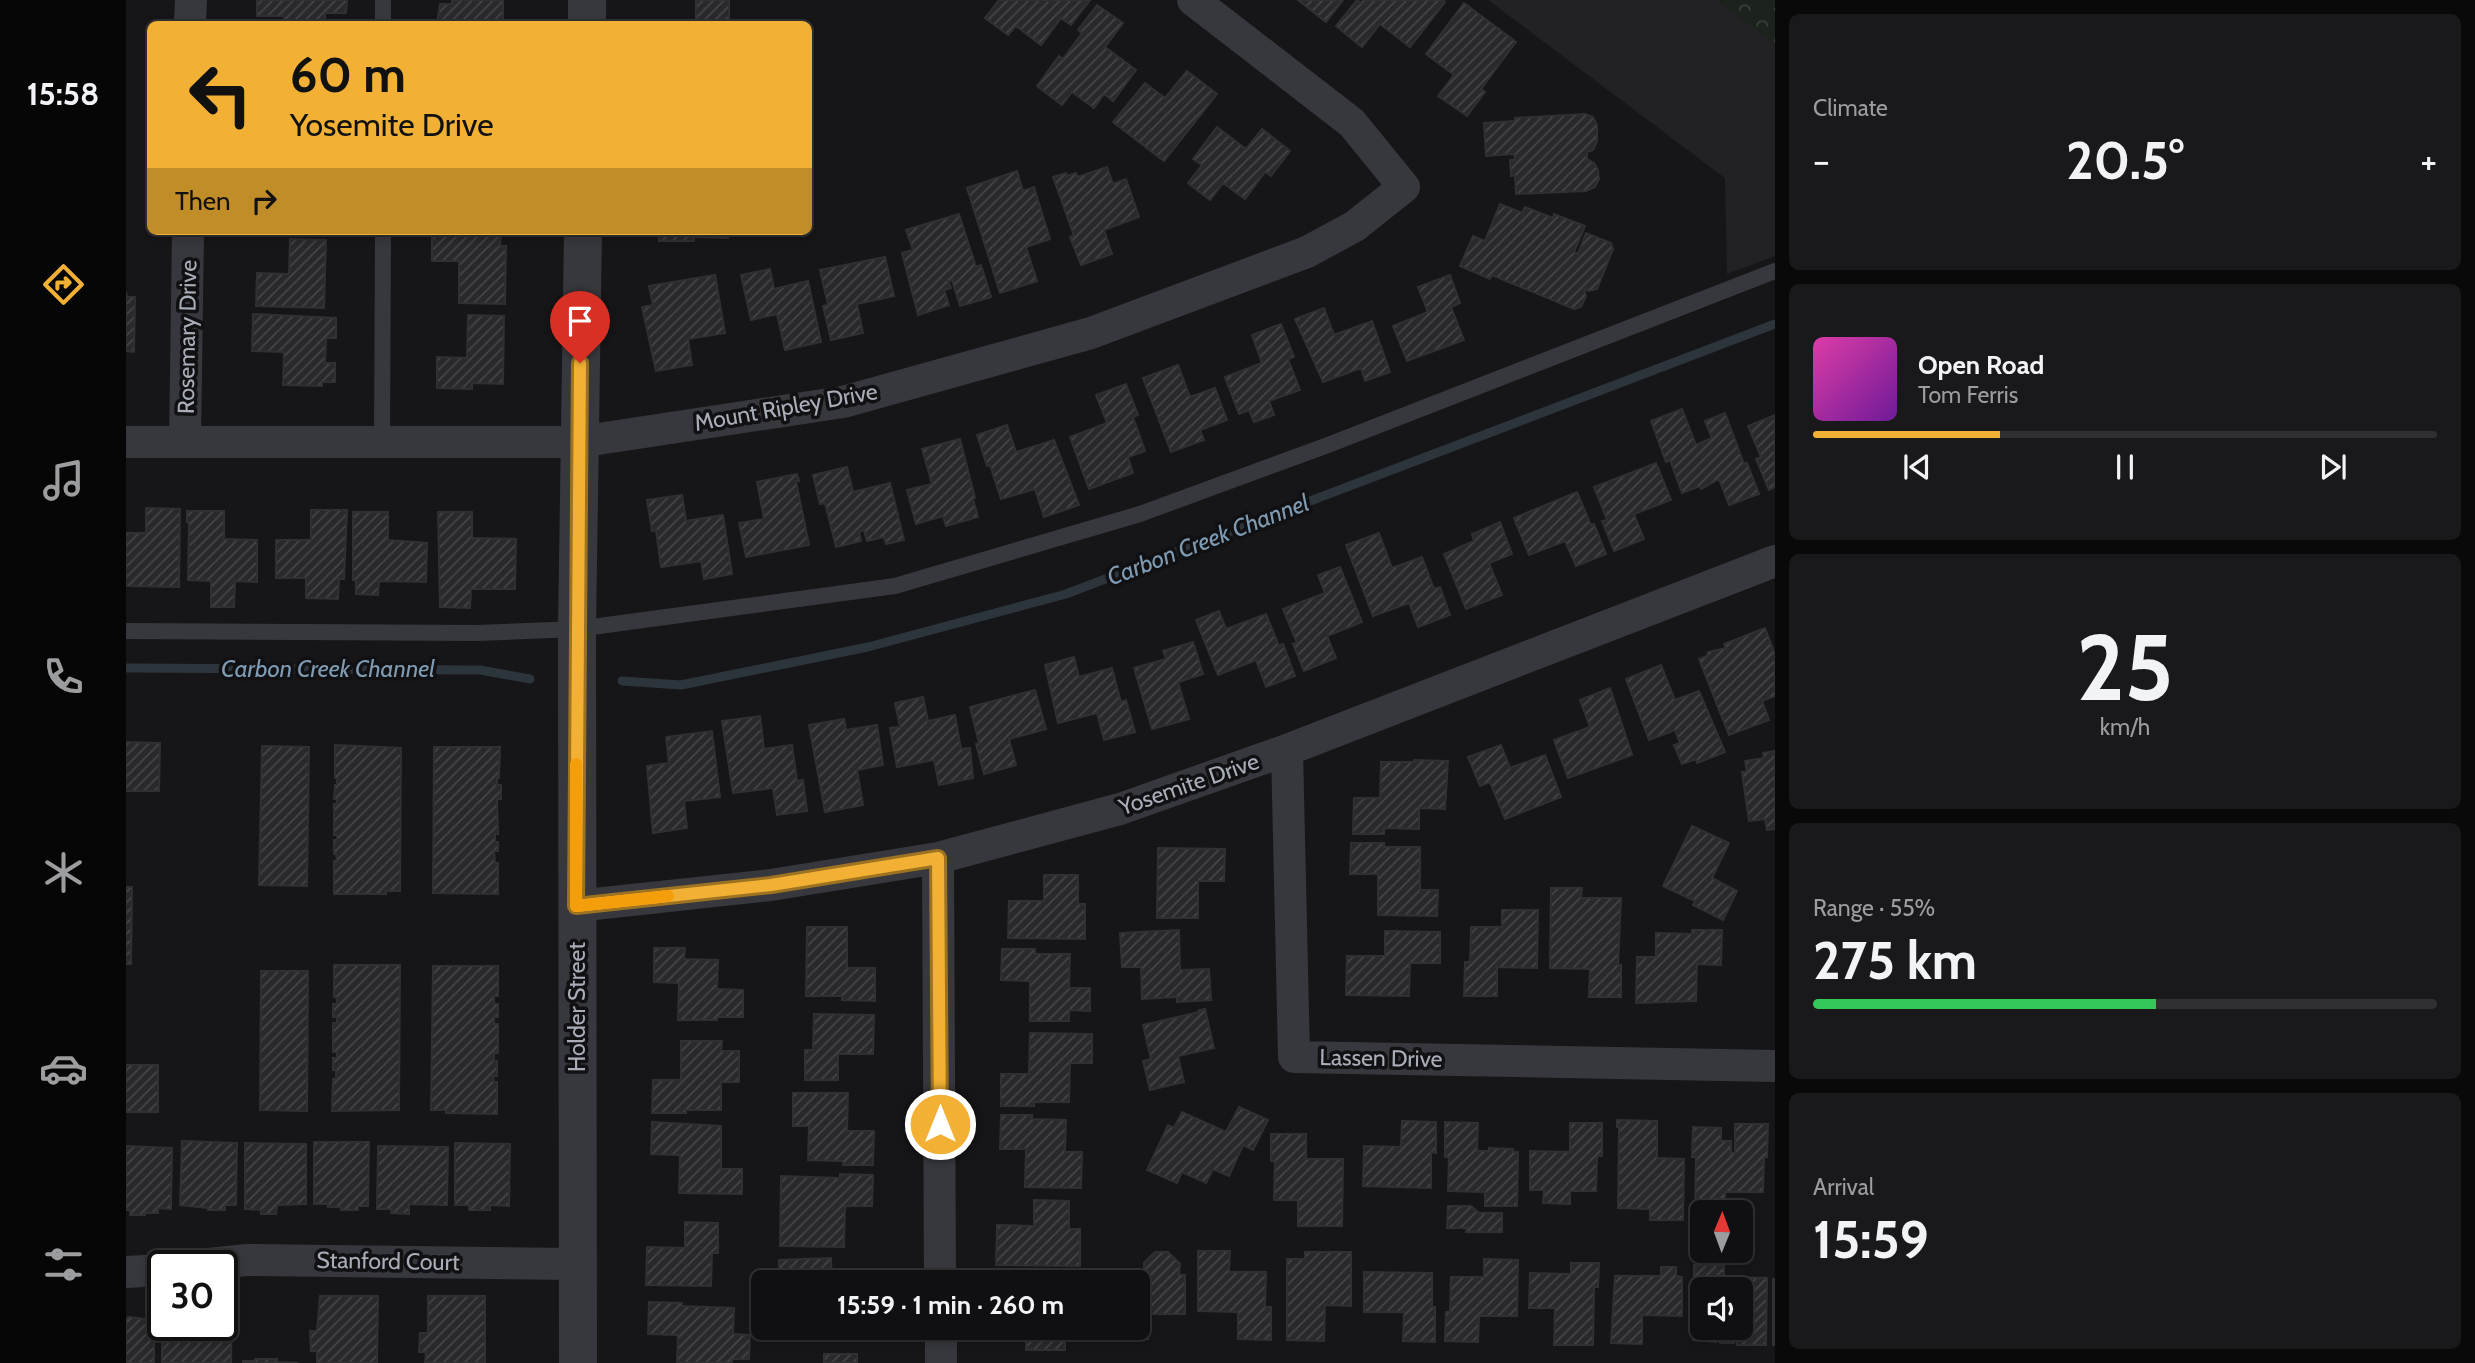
<!DOCTYPE html>
<meta charset="utf-8">
<style>
body{margin:0;font-family:Cabin,sans-serif;background:#19191b;color:#f1f3f6;height:100vh;display:flex;flex-direction:column;font-size:26px;white-space:nowrap}
*{box-sizing:border-box;margin:0}
p{font-size:23px;color:#9c9d9f}
.icon{flex:none;width:38px;height:38px;fill:none;stroke:currentColor;stroke-width:2;stroke-linecap:round;stroke-linejoin:round}
.map{position:relative;flex:1;overflow:hidden}
.drawer{display:flex;flex-direction:column;gap:14px;padding:14px;background:#09090a;width:700px}
.drawer>*{flex:none}
.top-card{position:absolute;left:21px;top:21px;width:665px;height:214px;border-radius:10px;box-shadow:0 4px 10px #0003,0 0 0 2px #303032;background:#f2b134;color:#111;overflow:hidden}
.needle{width:46px;rotate:1deg}
.controls{position:absolute;left:1564px;top:1200px;display:grid;gap:14px}
.controls a{display:grid;place-items:center;width:63px;height:63px;border-radius:10px;background:#101012;box-shadow:0 4px 10px #0003,0 0 0 2px #303032;font-size:35px}
.speed{position:absolute;left:21px;top:1250px;display:flex;gap:14px;font-size:35px;font-weight:700;text-align:center}
.speed>*{display:grid;place-content:center;width:91px;height:91px;border-radius:50%;background:#101012;box-shadow:0 4px 10px #0003,0 0 0 2px #303032;line-height:1}
.speed .limit{border:4px solid #111;border-radius:10px;background:#fff;color:#111}
.pin{position:absolute;display:grid;place-items:center;width:60px;height:60px;color:#fff;margin:-72px -30px;border-radius:50% 50% 50% 0;rotate:-45deg;box-shadow:0 0 7px #0007}
.pin .icon{rotate:45deg}
.me{position:absolute;width:77px;margin:-38px;rotate:0deg;stroke-linejoin:round;filter:drop-shadow(0 0 5px #0008)}
.turn{display:flex;align-items:center;gap:24px;height:147px;padding:0 28px;font-size:32px}
.turn .icon{width:91px;height:91px;stroke-width:2.5}
.turn b{display:block;font-size:49px;line-height:60px}
.then{display:flex;align-items:center;height:66px;padding:0 28px;background:#0003;gap:14px;font-size:26px}
.big{font-size:52px;font-weight:700;line-height:1.1}
.drawer .card{flex:1;display:flex;flex-direction:column;justify-content:center;gap:10px;min-width:0;padding:0 24px;border-radius:10px;background:#19191b}
.drawer .dial{align-items:center;gap:0}
.dial b{font-size:91px;line-height:1}
.song{display:flex;align-items:center;gap:21px}
.cover{width:84px;height:84px;border-radius:10px;background:linear-gradient(135deg,hsl(320 70% 55%),hsl(280 70% 35%))}
.played{height:7px;border-radius:4px;background:linear-gradient(90deg,#f2b134 30%,#303032 30%)}
.keys{display:flex;justify-content:space-around;direction:ltr}
.heat{display:flex;justify-content:space-between;align-items:center;font-size:38px;direction:ltr}
.charge{height:10px;border-radius:5px;background:linear-gradient(90deg,#34c759 55%,#303032 0)}
.trip{position:absolute;left:625px;top:1270px;width:399px;height:70px;border-radius:10px;background:#101012;box-shadow:0 4px 10px #0003,0 0 0 2px #303032;font-weight:700;line-height:70px;text-align:center}
main{display:flex;flex:1;min-height:0}
.tab-bar{display:flex;flex-direction:column;width:126px;justify-content:space-around;align-items:center;background:#060607;color:#9c9d9f}
.tab-bar .icon{width:49px;height:49px}
.tab-bar .on{color:#f2b134}
.tab-bar b{font-size:32px;color:#f1f3f6}
.map>svg:first-child{display:block}
.built{fill:#222225}
.park{fill:url(#park-crowns)}
.lines{fill:none;stroke-linecap:round;stroke-linejoin:round}
.stream{stroke:#2c353c;stroke-width:9}
.building{fill:url(#building-hatch);stroke:#303034;stroke-width:2;fill-rule:evenodd}
.service{stroke:#37383d;stroke-width:16}
.minor{stroke:#37383d;stroke-width:32}
.tertiary{stroke:#37383d;stroke-width:38}
.route-casing{stroke:#9d7322;stroke-width:18}
.route{stroke:#f2b134;stroke-width:12}
.slow{stroke:#f59e0b;stroke-width:12}
.labels{text-anchor:middle;stroke-width:7;stroke-linejoin:round;paint-order:stroke}
.street-label{font-size:23px;fill:#a8adb8;stroke:#111113}
.water-label{font-size:24px;font-style:italic;fill:#7f9bb3;stroke:#111113}
</style>
<main>
<nav class="tab-bar">
<b>15:58</b>
<svg class="icon on" aria-label="directions" viewBox="0 0 24 24"><path d="M12 3l9 9-9 9-9-9zM9 14v-3h6M13 9l2 2-2 2"/></svg>
<svg class="icon" aria-label="music" viewBox="0 0 24 24"><path d="M9 18V5l10-2v13"/><circle cx="6" cy="18" r="3"/><circle cx="16" cy="16" r="3"/></svg>
<svg class="icon" aria-label="phone" viewBox="0 0 24 24"><path d="M5 4h4l2 5-3 2q2 4 5 5l2-3 5 2v4C11 20 4 13 5 4z"/></svg>
<svg class="icon" aria-label="climate" viewBox="0 0 24 24"><path d="M12 3v18M4 7l16 10M4 17L20 7"/></svg>
<svg class="icon" aria-label="car" viewBox="0 0 24 24"><path d="M5 17H2v-5l4-1 3-4h7l3 4 3 1v5h-3M9 17h6M6 11h13"/><circle cx="7" cy="17" r="2"/><circle cx="17" cy="17" r="2"/></svg>
<svg class="icon" aria-label="filters" viewBox="0 0 24 24"><path d="M4 7h16M4 17h16"/><circle cx="9" cy="7" r="2"/><circle cx="15" cy="17" r="2"/></svg>
</nav>
<div class="map">
<svg width="1649" height="1363" viewBox="0 0 1649 1363">
<defs>
<pattern id="park-crowns" width="20" height="18" patternUnits="userSpaceOnUse" patternTransform="scale(1.75)"><rect width="20" height="18" fill="#1c231d"/><path d="M2 6a3 3 0 1 1 6 0M12 15a3 3 0 1 1 6 0" fill="none" stroke="#3a403c"/></pattern>
<pattern id="building-hatch" width="6" height="6" patternUnits="userSpaceOnUse" patternTransform="scale(1.75)"><rect width="6" height="6" fill="#29292c"/><path d="M-1 1l2-2M0 6l6-6M5 7l2-2" fill="none" stroke="#454548"/></pattern>
</defs>
<rect width="100%" height="100%" fill="#161618"/>
<path class="built" d="M1362,0H1591L1649,44V256L1601,274L1599,178Z"/>
<path class="park" d="M1591,0H1649V44Z"/>
<g class="lines">
<path class="stream" d="M0,668L354,670L404,679
M496,681L555,685L742,647L940,594L1649,324"/>
</g>
<path class="building" d="M131,0H221L220,13H199V24H158V16H131Z
M326,0H377V24H311L314,4H326Z
M570,0H603V24H534V20H570Z
M873,0H920L923,2L924,0H964L945,25L935,18L915,45L890,26L882,35L859,18Z
M1172,0H1217L1200,22Z
M1231,0L1235,3L1237,0H1316L1319,2L1284,47L1254,24L1236,47L1210,26Z
M1338,3L1390,42L1355,89L1359,92L1341,116L1312,96L1328,75L1300,54Z
M971,5L997,23L979,47L1010,70L987,101L978,94L968,108L946,92L936,105L911,86L933,56L937,59L956,33L952,30Z
M1061,71L1091,94L1038,161L987,122L1019,83L1039,98Z
M1459,114L1467,117L1471,125V141L1467,150L1461,152V159L1468,163L1472,170L1473,179L1469,187L1460,191L1390,194L1389,175L1385,176L1384,160H1389L1388,154L1360,156L1358,123L1389,121V118Z
M1091,127L1120,149L1136,129L1164,151L1145,176L1139,172L1119,199L1097,183L1084,200L1062,183L1076,165L1067,159Z
M981,167L987,184L1000,179L1013,217L978,230L986,254L955,265L944,237L948,236L927,177L940,173L941,176L950,173L952,177Z
M891,171L897,191L908,187L924,239L900,247L911,281L874,293L841,188Z
M1374,204L1396,213L1399,207L1427,218L1428,214L1459,226L1448,252L1452,254L1460,233L1485,243L1487,249L1471,289L1463,291L1458,289L1460,296L1455,307L1448,309L1366,275L1364,279L1334,266L1347,236L1359,241Z
M833,214L850,267L855,265L865,297L834,306L826,280L822,281L825,288L818,290L823,305L792,315L776,253L787,250L780,230Z
M306,231H375L374,246H380L379,304L333,303V261H306Z
M533,231H602V238L568,237V241H533Z
M164,239L200,240L198,308L130,306L131,273L163,274Z
M759,257L768,296L731,304L737,333L705,340L697,306L702,305L694,270Z
M644,269L648,289L682,281L695,342L659,350L651,314L625,320L615,275Z
M589,275L599,333L562,339L566,365L530,371L516,307L527,305L523,286Z
M1324,275L1334,303L1325,307L1338,340L1281,361L1267,326L1302,312L1292,287Z
M0,292L1,297H9L8,352L0,351Z
M1198,308L1208,335L1246,321L1264,372L1239,381L1235,368L1197,382L1169,319Z
M127,314L210,318V338H200L199,363H209V382H196V386L157,385L158,352L126,351Z
M342,315L378,316L377,384L346,383V389L311,388V357L341,358Z
M1155,324L1168,357L1162,359L1174,390L1143,401L1148,415L1128,422L1123,410L1113,414L1099,377L1136,363L1126,335Z
M1052,365L1064,397L1089,388L1101,420L1074,430L1078,440L1045,452L1017,378Z
M1000,384L1012,415L1007,417L1019,451L1002,457L1007,473L963,489L944,437L981,423L970,395Z
M1556,409L1570,445L1586,438L1579,421L1599,413L1618,464L1621,463L1633,494L1603,505L1593,479L1575,489L1574,486L1556,493L1544,460L1540,462L1525,421Z
M1649,415V487L1643,490L1630,459L1635,457L1622,426Z
M881,425L890,452L928,440L953,505L918,517L909,489L875,499L864,465L861,466L851,435Z
M834,439L849,498L847,499L852,517L820,526L817,516L790,524L781,490L806,484L796,449Z
M1530,463L1545,500L1508,514L1518,539L1488,551L1476,521L1481,520L1468,487Z
M721,467L727,492L764,483L778,540L760,544L758,537L741,541L738,530L733,532L735,541L710,547L699,503L694,504L687,475Z
M671,474L673,481H670L683,545L620,557L613,523L638,519L631,482Z
M1451,492L1465,525L1468,524L1480,554L1450,566L1439,541L1403,555L1388,518Z
M556,495L560,521L597,515L606,574L578,579L575,561L535,567L530,530L526,531L521,500Z
M20,508L54,509L53,587L0,586V533H20Z
M185,510H221L218,579H213L212,599L180,598V578H150V540H185Z
M61,511H98V539L131,540V582L109,581L108,607H85V581L62,580L63,522H61Z
M227,512H262V540L301,543L300,582L253,581L252,595L230,594V580H227Z
M312,512H346V538L390,539L389,589H345L344,608L314,607Z
M1374,522L1386,554L1363,563L1376,595L1340,609L1318,554L1348,541L1346,534Z
M1253,533L1266,568L1296,557L1308,589L1314,587L1324,615L1292,627L1283,603L1247,616L1220,545Z
M1214,567L1236,622L1201,636L1210,658L1178,671L1167,644L1171,643L1157,609L1199,593L1192,575Z
M1093,611L1100,629L1140,614L1153,646L1157,644L1169,676L1140,687L1130,660L1092,675L1070,620Z
M1639,628L1649,655V696L1636,701L1643,720L1603,735L1573,659L1581,656L1582,652L1600,648L1598,644Z
M1067,642L1077,674L1052,682L1063,719L1026,729L1008,668L1040,659L1037,651Z
M948,657L953,677L986,668L995,702L1000,700L1009,732L978,740L971,713L932,723L919,665Z
M1535,665L1549,700L1573,691L1599,752L1571,763L1570,759L1556,764L1548,745L1554,743L1549,730L1523,740L1500,679Z
M1484,688L1506,755L1442,778L1428,740L1464,727L1454,700Z
M909,690L920,729L883,739L890,765L858,774L850,744L853,743L844,707Z
M797,697L802,721L829,715L835,749L844,748L847,778L813,785L808,760L771,767L764,728L774,727L769,703Z
M634,716L638,749L666,745L671,781L677,780L681,811L651,815L647,788L607,793L596,721Z
M718,719L720,730L751,725L757,765L731,770L737,805L699,812L683,725Z
M586,731L594,797L558,801L561,828L527,833L521,766L543,763L540,737Z
M0,742L34,743L33,791H0Z
M209,745L275,748L274,891H260V894H208V861H211L210,854H208V840H211V835H208V804H211V799H208L209,785H211V778H209Z
M1375,745L1384,768L1419,755L1435,797L1379,819L1364,782L1354,786L1342,757Z
M136,746L183,747L181,886L133,885Z
M308,747H374L373,778H371V785H375V799H371L372,834H369V842H372V851H368L369,863H372V894L307,893Z
M1649,751V829L1641,830L1639,819L1623,821L1616,772H1621L1619,761L1638,758L1637,753Z
M1288,760L1322,761L1319,809L1293,808V829L1258,828V834H1227L1228,798H1254L1255,762H1288Z
M1566,826L1603,843L1586,878L1611,891L1597,920L1567,905L1569,901L1537,886Z
M1225,843H1258V847H1294V890H1312L1311,916L1252,915V874H1224Z
M1032,848L1099,849L1098,881H1072V918H1031Z
M918,875H952V904H959V939L882,938L883,901H918Z
M0,887H6L5,964H0Z
M1425,888H1456L1455,898H1495L1492,965H1495V997H1463L1464,969L1424,968Z
M1376,910H1412L1411,968L1371,967V996H1338L1339,962H1344L1345,927H1376Z
M681,927H721V968H749V1001L716,1000V996H680Z
M1053,930L1054,970L1083,969L1085,1000L1051,1002V997L1016,999L1015,967H996L994,933Z
M1566,930H1596L1595,965L1571,964L1570,1001L1510,1003L1511,957H1530V933L1566,934Z
M1259,931L1314,932V963H1284L1283,996L1220,995L1221,956H1259Z
M528,948H559L558,959L592,960L591,989L617,990V1017H591V1020H552L553,983L528,982Z
M876,949H909V954H944L943,988H964V1011L943,1010V1021H904V981L875,980Z
M208,965H274L273,1110L206,1111L207,1079H210V1070H207V1058H211V1052H207V1023H211V1017H207V1004H211V998L208,997Z
M307,966H372V996H368V1004H372V1017H368V1024H372V1053H368V1061H371V1076H367L368,1082H371V1114L320,1113V1110H305Z
M135,971H182L181,1111L134,1110Z
M1079,1009L1088,1048L1052,1056L1058,1082L1024,1090L1017,1061L1025,1059L1017,1025L1073,1012V1010Z
M688,1014L748,1015L747,1054H712V1080H679V1050H687Z
M904,1033L966,1034V1063H944L943,1102H908V1106H875V1074H903Z
M555,1041H596L595,1051H613V1082H595V1110H560V1113H526L527,1080H555Z
M0,1065H32V1112H0Z
M667,1093H722L721,1131H748L747,1165H717V1161L682,1160L683,1126H667Z
M1113,1107L1142,1120L1127,1150L1117,1145L1103,1176L1087,1169L1080,1183L1056,1172L1051,1183L1021,1170L1042,1125L1048,1128L1056,1112L1100,1132Z
M875,1115H906V1119L940,1120L939,1152H956L955,1188L899,1187L900,1149H874Z
M1491,1120L1531,1121V1158L1558,1159L1557,1220H1524V1209L1492,1208L1493,1127H1491Z
M1276,1121L1310,1122V1153L1305,1152V1188L1237,1186L1238,1146L1275,1147Z
M526,1122L595,1126V1169H616V1194L553,1193L554,1155L525,1154Z
M1319,1122L1352,1123L1351,1151H1363V1148L1387,1149V1152H1392L1391,1206H1359V1192L1322,1191L1323,1157H1319Z
M1444,1123H1476V1156H1471L1470,1191H1444V1204L1417,1203L1418,1190H1404V1151L1444,1152Z
M1609,1124H1642L1641,1157H1638L1637,1192H1599V1213H1569L1570,1157H1566L1567,1127L1595,1128V1141H1605V1153H1609Z
M1145,1134H1180V1159H1217L1216,1226H1172V1200H1148L1149,1161H1145Z
M56,1141L111,1143L110,1205H99V1210H82V1208L54,1205Z
M188,1142H243L242,1206H232V1210H215V1207H202V1204H188Z
M119,1143L180,1144V1204L151,1205L150,1214H135V1210L119,1209Z
M329,1143L384,1144L383,1206L364,1205V1210H343V1205H329Z
M0,1146L46,1148L45,1209L32,1208V1213H19V1215H4V1210H0Z
M252,1146L322,1147L321,1205L283,1204V1214L265,1213L266,1209H251Z
M714,1174L747,1175L746,1206H719L718,1247L654,1246L655,1176L714,1178Z
M908,1200L943,1201V1229H954V1266L870,1265L871,1225L908,1226Z
M1322,1206H1345L1353,1213H1376V1232H1340L1341,1228H1321Z
M559,1222L592,1223V1253H586L585,1286L520,1285L521,1247L559,1248Z
M1072,1251H1104L1103,1272H1140L1139,1307H1145V1340L1112,1339V1312L1072,1311Z
M1029,1252H1042L1054,1264L1053,1275H1059V1314H1022V1339L988,1338V1328H1012V1283H993V1274H1018V1263Z
M1179,1252H1225V1306L1199,1305L1198,1341L1161,1340V1259H1179Z
M705,1258L706,1283H653V1260Z
M1358,1259L1392,1260L1391,1316H1353L1352,1342L1319,1341L1320,1312H1324L1325,1277H1358Z
M1445,1263H1473L1472,1287H1468L1467,1345H1428L1429,1308H1403L1404,1273L1445,1274Z
M1568,1265H1598V1277L1641,1278L1640,1345H1611V1340H1608V1343H1594V1340L1590,1342L1567,1340ZM1577,1290H1615V1328H1577Z
M1535,1267H1550V1276L1556,1277V1316L1516,1315V1344L1485,1343L1489,1276H1535Z
M1238,1272L1306,1273V1307H1309V1342L1277,1341L1278,1312H1238Z
M871,1279H905V1283H871Z
M1647,1279H1649V1345H1647Z
M194,1296H252L251,1363H191V1351H185L184,1331H191Z
M302,1296H359V1363H299L300,1352H293L294,1333H302Z
M523,1302L556,1303V1306L608,1308L607,1334L624,1335L623,1359H606V1363H551L552,1335L522,1334Z
M2,1317L28,1320V1363H0V1320Z
M96,1317H106L105,1363H36V1320L37,1325H96Z
M900,1328H939V1350H900Z
M698,1354H731V1363H698Z
M129,1359H151V1362L172,1363H117V1361H129Z"/>
<g class="lines">
<path class="service" d="M257,24V0
M256,442L257,231
M0,631L352,633L451,629L769,586L1014,514L1202,445L1649,271"/>
<path class="minor" d="M64,24L65,0
M0,442H452L717,402L965,333L1181,252L1229,226L1278,187L1226,123L1067,0
M59,442L62,231
M1161,750L1168,1057L1649,1066
M812,858L814,1283
M450,906L645,885L812,858L994,809L1161,750L1649,561
M73,1265L121,1260L451,1264
M0,1272L37,1270
M815,1328V1363"/>
<path class="tertiary" d="M461,24V0
M452,1363L451,629L457,231"/>
</g>
<g class="lines">
<defs>
<path id="route" d="M454,363L450,906L645,885L812,858L814,1124"/>
</defs>
<use href="#route" class="route-casing"/>
<use href="#route" class="route"/>
<path class="slow" d="M450,764V906L542,896"/>
</g>
<g class="labels">
<g class="street-label">
<text transform="translate(61 337) rotate(-89)" y="8">Rosemary Drive</text>
<text transform="translate(660 407) rotate(-10)" y="8">Mount Ripley Drive</text>
<text transform="translate(1063 784) rotate(-19)" y="8">Yosemite Drive</text>
<text transform="translate(451 1007) rotate(-90)" y="8">Holder Street</text>
<text transform="translate(1255 1058) rotate(1)" y="8">Lassen Drive</text>
<text transform="translate(262 1261) rotate(1)" y="8">Stanford Court</text>
</g>
<g class="water-label">
<text transform="translate(1082 540) rotate(-21)" y="8">Carbon Creek Channel</text>
<text x="202" y="677">Carbon Creek Channel</text>
</g>
</g>
</svg>
<div class="controls">
<a><svg class="needle" viewBox="-14 -14 28 28"><path d="M0-13l5 13h-10z" fill="#e53935"/><path d="M0 13l5-13h-10z" fill="#9c9d9f"/></svg></a>
<a><svg class="icon" aria-label="sound" viewBox="0 0 24 24"><path d="M4 9h4l5-4v14l-5-4H4zM17 9q2 3 0 6"/></svg></a>
</div>
<div class="speed"><div class="limit">30</div></div>
<div class="pin" style="left:454px;top:363px;background:#d93025"><svg class="icon" aria-label="arrive" viewBox="0 0 24 24"><path d="M6 21V4h12l-3 4 3 4H6"/></svg></div>
<svg class="me" style="left:814px;top:1124px" viewBox="-20 -20 40 40"><circle r="17" fill="#f2b134" stroke="#fff" stroke-width="3"/><path d="M0-11L8 9 0 5-8 9z" fill="#fff"/></svg>
<div class="trip">15:59 · 1 min · 260 m</div>
<div class="top-card">
<div class="turn"><svg class="icon" aria-label="left" viewBox="0 0 24 24"><path d="M17 20v-9H6M10 6l-5 5 5 5"/></svg><div><b>60 m</b>Yosemite Drive</div></div>
<div class="then">Then<svg class="icon" aria-label="right" viewBox="0 0 24 24"><path d="M7 20v-9h11M14 6l5 5-5 5"/></svg></div>
</div>
</div>
<section class="drawer">
<div class="card"><p>Climate</p>
<div class="heat"><a>−</a><b class="big">20.5°</b><a>+</a></div>
</div>
<div class="card">
<div class="song"><i class="cover"></i><div><b>Open Road</b><p>Tom Ferris</p></div></div>
<div class="played"></div>
<div class="keys"><svg class="icon" aria-label="previous" viewBox="0 0 24 24"><path d="M18 5L8 12l10 7zM5 5v14"/></svg><svg class="icon" aria-label="pause" viewBox="0 0 24 24"><path d="M8 5v14M16 5v14"/></svg><svg class="icon" aria-label="next" viewBox="0 0 24 24"><path d="M6 5l10 7-10 7zM19 5v14"/></svg></div>
</div>
<div class="card dial"><b>25</b><p>km/h</p></div>
<div class="card"><p>Range · 55%</p><b class="big">275 km</b><div class="charge"></div></div>
<div class="card"><p>Arrival</p><b class="big">15:59</b></div>
</section>
</main>
